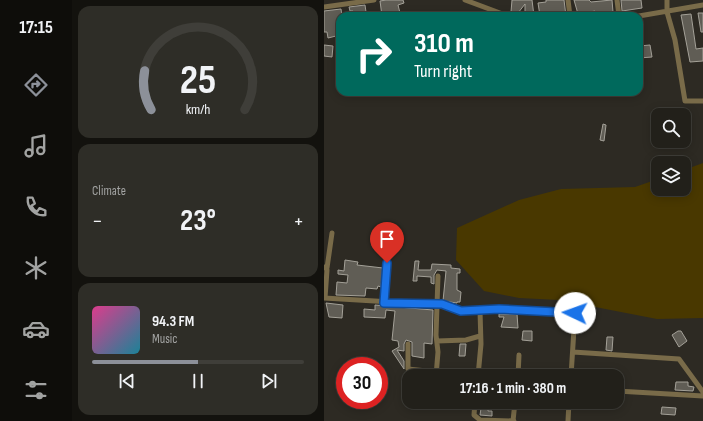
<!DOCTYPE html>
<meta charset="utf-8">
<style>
body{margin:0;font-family:"Sofia Sans Condensed",sans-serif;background:#2e2d27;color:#f1f3f6;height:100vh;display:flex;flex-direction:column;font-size:15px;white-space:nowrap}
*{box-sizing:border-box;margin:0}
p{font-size:13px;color:#a2a3a2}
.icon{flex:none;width:22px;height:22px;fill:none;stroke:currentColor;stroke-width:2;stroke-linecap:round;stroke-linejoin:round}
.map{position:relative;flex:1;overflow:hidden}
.drawer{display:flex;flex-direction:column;gap:6px;padding:6px;background:#13120e;width:252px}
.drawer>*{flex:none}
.top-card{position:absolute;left:12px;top:12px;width:307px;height:84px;border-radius:12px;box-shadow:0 2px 10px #0003,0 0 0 1px #3f3e39;background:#00695c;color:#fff;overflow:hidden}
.fabs{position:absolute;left:327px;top:108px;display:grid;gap:8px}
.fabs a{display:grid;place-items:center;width:40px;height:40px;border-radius:8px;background:#22201a;box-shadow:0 2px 10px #0003,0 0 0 1px #3f3e39;font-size:20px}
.speed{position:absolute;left:12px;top:357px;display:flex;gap:8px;font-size:20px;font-weight:700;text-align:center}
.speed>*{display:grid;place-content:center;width:52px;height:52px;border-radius:50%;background:#22201a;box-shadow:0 2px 10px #0003,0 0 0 1px #3f3e39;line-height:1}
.speed .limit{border:6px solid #d22;background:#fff;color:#111}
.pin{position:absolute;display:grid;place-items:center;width:34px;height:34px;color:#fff;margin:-41px -17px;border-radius:50% 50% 50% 0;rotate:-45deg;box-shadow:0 0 4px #0007}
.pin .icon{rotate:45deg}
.me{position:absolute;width:44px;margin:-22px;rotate:273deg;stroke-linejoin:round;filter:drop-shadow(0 0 3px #0008)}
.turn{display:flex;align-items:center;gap:14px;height:84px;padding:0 12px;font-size:18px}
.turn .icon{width:52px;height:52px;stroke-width:2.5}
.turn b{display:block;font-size:28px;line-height:34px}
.big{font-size:30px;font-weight:700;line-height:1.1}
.drawer .card{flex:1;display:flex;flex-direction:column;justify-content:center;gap:6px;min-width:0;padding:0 14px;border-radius:12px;background:#2e2d27}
.drawer .dial{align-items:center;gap:0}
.dial svg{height:104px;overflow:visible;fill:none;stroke:#3f3e39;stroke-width:7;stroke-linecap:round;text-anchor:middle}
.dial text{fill:#f1f3f6;stroke:none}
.song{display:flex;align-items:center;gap:12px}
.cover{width:48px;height:48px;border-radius:6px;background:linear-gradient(135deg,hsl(330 70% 55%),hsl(190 70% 35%))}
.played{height:4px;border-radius:2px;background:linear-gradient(90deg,#8c9099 50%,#3f3e39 50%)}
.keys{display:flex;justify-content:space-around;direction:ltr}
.heat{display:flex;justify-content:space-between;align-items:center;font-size:22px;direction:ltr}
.trip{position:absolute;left:78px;top:369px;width:222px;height:40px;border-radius:12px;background:#22201a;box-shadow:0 2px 10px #0003,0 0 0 1px #3f3e39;font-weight:700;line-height:40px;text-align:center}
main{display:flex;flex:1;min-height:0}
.tab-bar{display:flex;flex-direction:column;width:72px;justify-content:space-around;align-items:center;background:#0e0d0a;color:#a2a3a2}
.tab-bar .icon{width:28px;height:28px}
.tab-bar .active{color:#8c9099}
.tab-bar b{font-size:18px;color:#f1f3f6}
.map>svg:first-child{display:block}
.green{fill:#493800}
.building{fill:#605d55;stroke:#a4a198}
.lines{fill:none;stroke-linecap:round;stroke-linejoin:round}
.minor{stroke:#796b49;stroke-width:5}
.route-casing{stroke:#114b97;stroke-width:10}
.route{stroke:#1a73e8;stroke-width:7}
</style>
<main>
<nav class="tab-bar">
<b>17:15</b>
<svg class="icon active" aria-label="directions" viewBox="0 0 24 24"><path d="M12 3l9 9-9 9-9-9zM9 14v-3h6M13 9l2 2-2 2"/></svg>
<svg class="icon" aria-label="music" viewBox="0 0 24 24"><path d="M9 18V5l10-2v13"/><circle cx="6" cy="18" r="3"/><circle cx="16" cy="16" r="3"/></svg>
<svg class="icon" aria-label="phone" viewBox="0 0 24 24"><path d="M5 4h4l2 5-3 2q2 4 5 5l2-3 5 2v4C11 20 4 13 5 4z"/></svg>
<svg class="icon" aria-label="climate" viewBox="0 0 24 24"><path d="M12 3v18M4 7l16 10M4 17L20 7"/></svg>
<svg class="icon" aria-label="car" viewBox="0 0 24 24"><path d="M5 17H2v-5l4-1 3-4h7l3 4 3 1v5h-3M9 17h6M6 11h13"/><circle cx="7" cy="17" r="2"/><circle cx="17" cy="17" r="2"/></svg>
<svg class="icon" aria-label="filters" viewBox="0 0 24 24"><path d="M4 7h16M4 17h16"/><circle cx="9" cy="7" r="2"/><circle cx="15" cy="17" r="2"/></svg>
</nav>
<section class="drawer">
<div class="card dial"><svg viewBox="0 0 100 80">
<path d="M14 69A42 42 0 1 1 86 69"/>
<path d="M14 69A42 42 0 0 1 9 39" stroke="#8c9099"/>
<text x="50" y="56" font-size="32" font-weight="700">25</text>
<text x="50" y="72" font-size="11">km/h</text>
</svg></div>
<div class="card"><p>Climate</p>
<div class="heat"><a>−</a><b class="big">23°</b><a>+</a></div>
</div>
<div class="card">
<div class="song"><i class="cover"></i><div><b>94.3 FM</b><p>Music</p></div></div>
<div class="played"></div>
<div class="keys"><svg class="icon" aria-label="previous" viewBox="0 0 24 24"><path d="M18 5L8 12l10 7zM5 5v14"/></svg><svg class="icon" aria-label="pause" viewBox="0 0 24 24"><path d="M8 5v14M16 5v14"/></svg><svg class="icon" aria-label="next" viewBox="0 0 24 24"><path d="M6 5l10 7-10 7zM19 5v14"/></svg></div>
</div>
</section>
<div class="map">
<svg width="379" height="421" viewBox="0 0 379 421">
<rect width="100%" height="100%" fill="#2d2a23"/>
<path class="green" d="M379,163V318L333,319L235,300L195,298L160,291L132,260L133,228L195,200L237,189L311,187L334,179V189H360V170Z"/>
<path class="building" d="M62,0H79L80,3L74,5L76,13L58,16L56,1Z
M188,0H208L210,16H201V4L194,13L187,12Z
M222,0H240L242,16H216L214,3L222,2Z
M250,0H265L267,2L288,0L289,12L281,15L280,12L271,14V11L254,14Z
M297,0H317L318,8L298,11Z
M41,5L42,12L29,15V11H26L25,7Z
M17,9L18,16H16V35L4,38L3,32H0V11Z
M374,13H379V32H377Z
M367,14L372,49L379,48V61L366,62L357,15Z
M0,45L9,46L8,57L0,56Z
M326,45L328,57L315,58V46Z
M279,124L282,125L280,141L276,140Z
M21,260L34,262L33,265L59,268L57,287L54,286L53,289L42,288L41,296L12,295L13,282L23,283L24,275L14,274V270L20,271Z
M91,261H95L94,270H107L108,264L127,265V268L136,269V273H133V290L137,292L136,302H133V303L119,301L122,271L113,270L110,275V284L107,283V277L93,276V281H89Z
M2,303L19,305L18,318L5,317Z
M51,305L109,310L108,344L100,343V358L88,356V342L82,340L80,344V351L73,350L80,361V369L68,351L75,347L74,341L68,340L71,311L62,310L61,318L40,317V309L51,310Z
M175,314H193L194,328L177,327L180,317H175Z
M199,331H208V341L198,340Z
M354,331H357L363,341L355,347L348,335Z
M283,337H289L288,351L282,350Z
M136,344H142L141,356H135Z
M352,382H364V386L370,387L369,391L351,390Z
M158,402H164V411H168V416L156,415Z
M338,407L352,408L351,415L337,414Z"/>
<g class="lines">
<path class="minor" d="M141,0L184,16
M244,0L246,16
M293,0L295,16
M343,0V12L351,40L361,101H379
M0,7L50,0
M315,16L379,5
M1,267L3,270L1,298
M3,268L8,233
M0,298L118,305L137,311L175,309L251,313L247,376
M60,303L63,263
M113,341L142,340L156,336
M84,344V369L112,372
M249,352L355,359L379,392
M112,376L114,352L112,335L114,276
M154,376L157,344L156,311
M194,376L195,355
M293,391L379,396
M151,402L150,415L156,420L190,421
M189,421L191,402
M244,421L245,402"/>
</g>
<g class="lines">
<defs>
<path id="route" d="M63,263L60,303L118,304L137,311L175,309L251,313"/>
</defs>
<use href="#route" class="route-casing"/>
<use href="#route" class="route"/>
</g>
</svg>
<div class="fabs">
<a><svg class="icon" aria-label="search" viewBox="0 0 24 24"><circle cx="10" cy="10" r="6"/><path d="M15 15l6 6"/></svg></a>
<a><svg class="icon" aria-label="layers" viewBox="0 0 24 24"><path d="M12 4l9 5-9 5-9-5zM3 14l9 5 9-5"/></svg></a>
</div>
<div class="speed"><div class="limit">30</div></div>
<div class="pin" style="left:63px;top:263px;background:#d93025"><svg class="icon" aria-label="arrive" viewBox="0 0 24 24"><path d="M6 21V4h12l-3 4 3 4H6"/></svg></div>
<svg class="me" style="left:251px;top:313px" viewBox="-20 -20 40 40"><circle r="19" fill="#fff"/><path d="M0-13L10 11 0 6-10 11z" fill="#1a73e8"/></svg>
<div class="trip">17:16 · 1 min · 380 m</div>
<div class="top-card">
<div class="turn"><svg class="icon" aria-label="right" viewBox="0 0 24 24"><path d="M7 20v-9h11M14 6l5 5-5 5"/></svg><div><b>310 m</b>Turn right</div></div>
</div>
</div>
</main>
